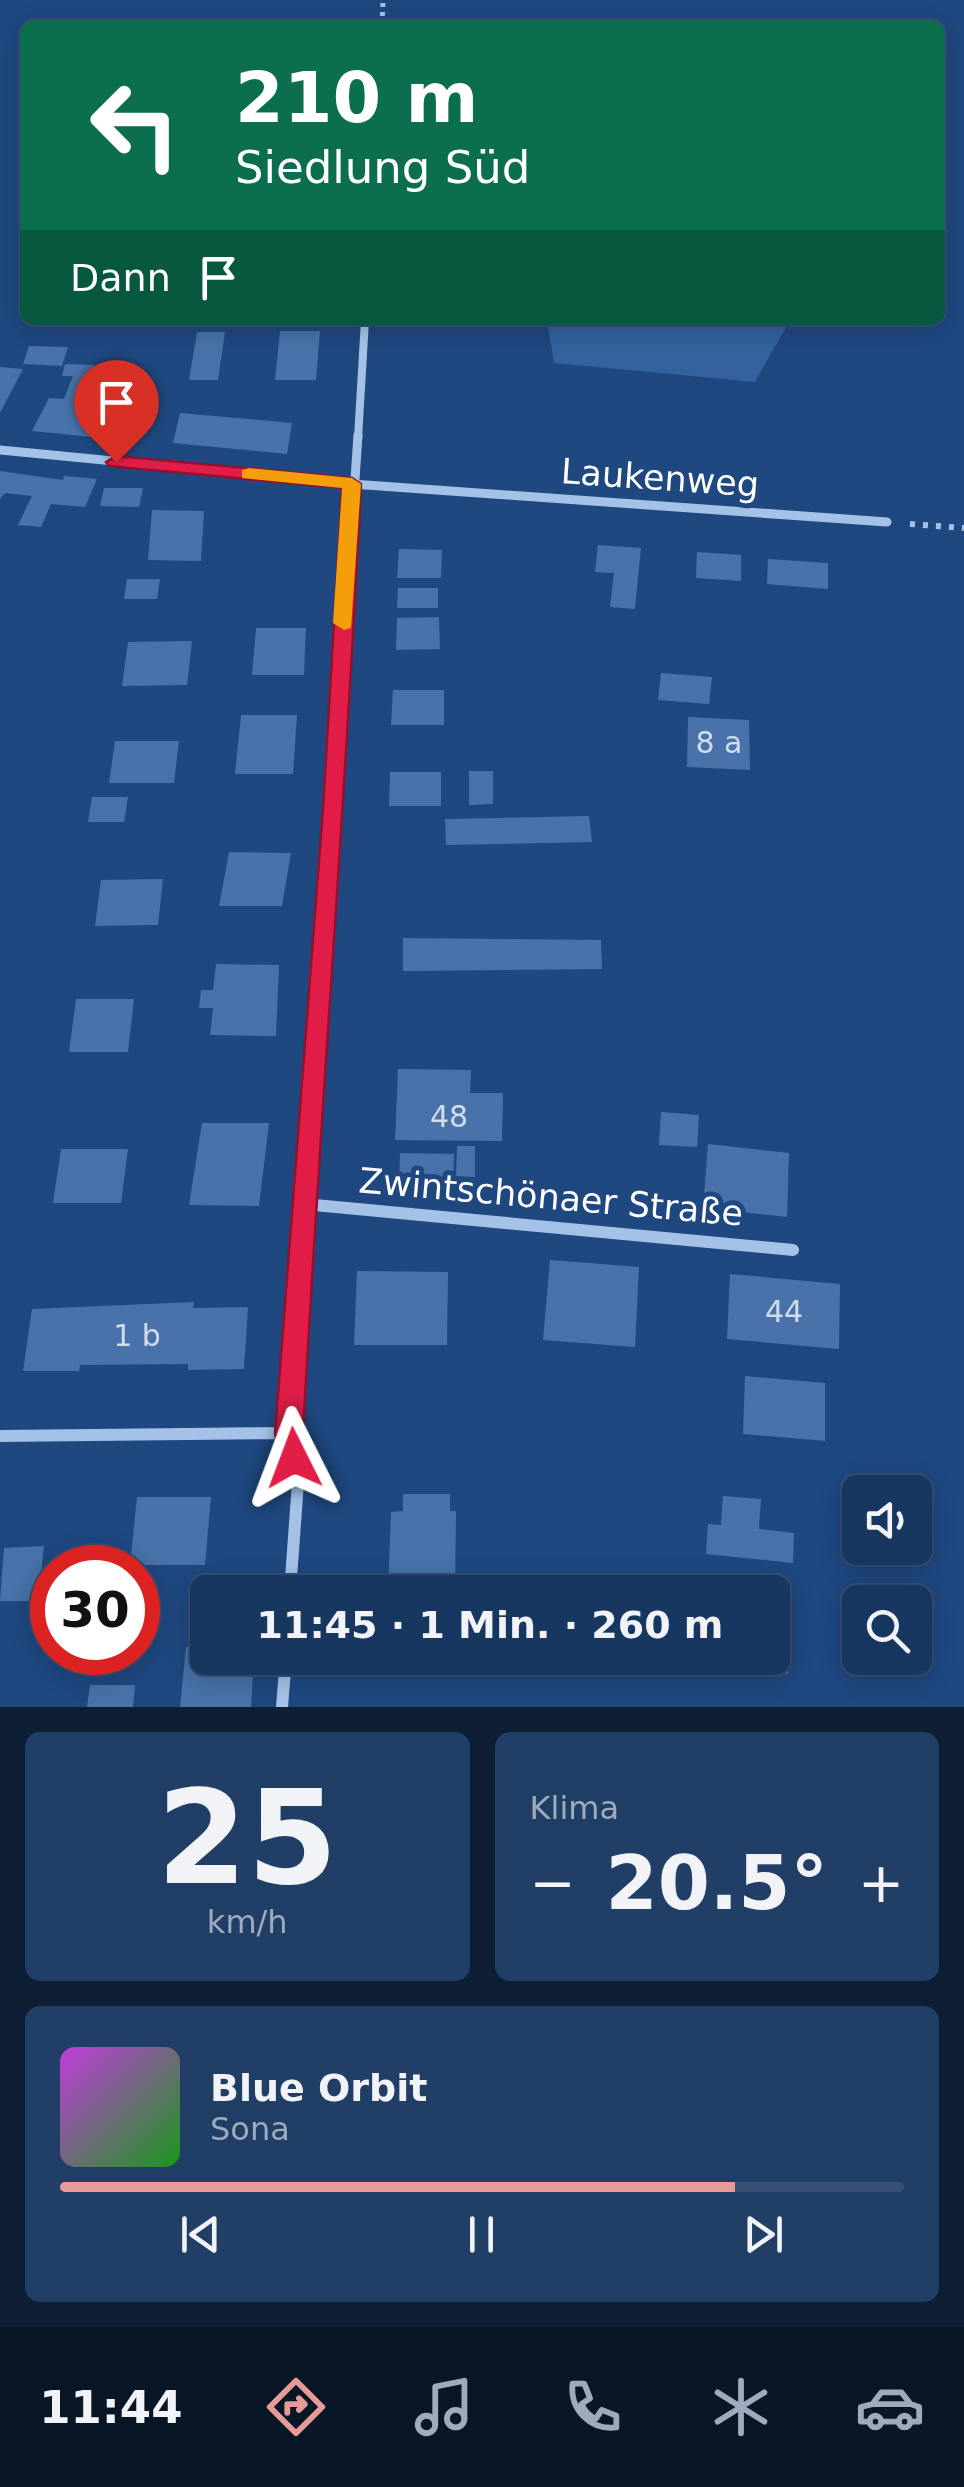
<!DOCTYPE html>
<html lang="de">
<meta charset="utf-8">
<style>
body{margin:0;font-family:"DejaVu Sans",sans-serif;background:#203e66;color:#f1f3f6;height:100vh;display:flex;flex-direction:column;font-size:38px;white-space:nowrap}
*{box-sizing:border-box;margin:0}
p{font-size:32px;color:#9eabbd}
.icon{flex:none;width:55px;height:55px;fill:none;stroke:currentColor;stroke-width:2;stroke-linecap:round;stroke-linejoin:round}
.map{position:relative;height:1707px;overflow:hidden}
.side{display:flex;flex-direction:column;gap:25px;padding:25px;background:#0d1e35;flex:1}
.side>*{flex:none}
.top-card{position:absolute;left:20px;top:20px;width:925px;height:305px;border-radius:15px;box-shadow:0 5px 25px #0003,0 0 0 2px #365075;background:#0b6e4f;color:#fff;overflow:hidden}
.tools{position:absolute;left:842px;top:1475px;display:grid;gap:20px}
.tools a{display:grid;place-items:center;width:90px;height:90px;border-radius:15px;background:#173660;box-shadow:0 5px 25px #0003,0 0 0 2px #365075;font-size:50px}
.speed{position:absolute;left:30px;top:1545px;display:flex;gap:20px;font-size:50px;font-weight:700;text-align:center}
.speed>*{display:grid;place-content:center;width:130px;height:130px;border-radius:50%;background:#173660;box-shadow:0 5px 25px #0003,0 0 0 2px #365075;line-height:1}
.speed .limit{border:15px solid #d22;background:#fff;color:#111}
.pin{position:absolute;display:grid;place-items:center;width:85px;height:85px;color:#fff;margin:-102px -42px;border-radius:50% 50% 50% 0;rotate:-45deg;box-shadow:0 0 10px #0007}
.pin .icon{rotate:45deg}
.me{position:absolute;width:110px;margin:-55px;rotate:357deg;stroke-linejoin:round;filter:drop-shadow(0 0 8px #0008)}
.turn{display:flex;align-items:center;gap:35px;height:210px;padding:0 50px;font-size:45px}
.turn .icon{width:130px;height:130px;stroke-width:2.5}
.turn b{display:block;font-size:70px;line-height:85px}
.then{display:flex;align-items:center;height:95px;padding:0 50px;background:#0003;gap:20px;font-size:38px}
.big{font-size:75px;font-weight:600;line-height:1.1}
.side .tile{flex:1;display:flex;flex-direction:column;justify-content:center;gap:15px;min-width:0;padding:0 35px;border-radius:15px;background:#203e66}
.side .dial{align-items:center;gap:0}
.dial b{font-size:130px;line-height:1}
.song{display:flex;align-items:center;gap:30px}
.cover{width:120px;height:120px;border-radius:15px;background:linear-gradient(135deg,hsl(290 70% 55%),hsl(120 70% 35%))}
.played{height:10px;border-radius:5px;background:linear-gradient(90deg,#e69b98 80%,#365075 80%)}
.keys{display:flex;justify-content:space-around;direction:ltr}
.heat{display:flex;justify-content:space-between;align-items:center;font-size:55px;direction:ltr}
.side .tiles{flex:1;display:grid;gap:25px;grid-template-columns:1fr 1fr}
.tile:last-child{grid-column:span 2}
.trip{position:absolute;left:190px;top:1575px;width:600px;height:100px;border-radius:15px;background:#173660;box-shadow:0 5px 25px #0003,0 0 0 2px #365075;font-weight:600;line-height:100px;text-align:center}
.dock{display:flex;height:160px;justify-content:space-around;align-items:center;background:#091626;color:#9eabbd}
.dock .icon{width:70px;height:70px}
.dock .active{color:#e69b98}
.dock b{font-size:45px;color:#f1f3f6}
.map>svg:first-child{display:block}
.green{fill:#33629e}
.building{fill:#4872a9}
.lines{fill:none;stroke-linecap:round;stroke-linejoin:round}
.path-far1{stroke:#a4c2e8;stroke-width:5;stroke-dasharray:4 5;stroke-linecap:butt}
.path{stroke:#a4c2e8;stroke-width:6;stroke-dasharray:5 8;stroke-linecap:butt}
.street-far2{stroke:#a4c2e8;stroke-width:8}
.street-far1{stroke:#a4c2e8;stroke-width:9}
.street{stroke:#a4c2e8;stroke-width:12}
.route{fill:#e11d48;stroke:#92132f;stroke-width:2.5}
.slow{fill:#f59e0b}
.labels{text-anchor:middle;stroke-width:10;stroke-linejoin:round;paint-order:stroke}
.number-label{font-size:30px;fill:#d1dcea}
.street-label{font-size:35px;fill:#fff;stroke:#1f4880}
</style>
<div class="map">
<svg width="964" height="1707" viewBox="0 0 964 1707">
<rect width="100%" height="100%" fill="#1f4880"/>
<path class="green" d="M547,320H790L755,382L554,363Z"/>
<path class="building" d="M280,331H320L316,380H275Z
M197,332H225L218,380H189Z
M29,346L68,347L62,366L23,364Z
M65,364L94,365L86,390L107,392L101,405L117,407L102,438L32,431L49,398L64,399L73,376H62Z
M0,367L23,369L0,413Z
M180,413L292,423L287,454L173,443Z
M0,471L63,480L64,476L97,479L85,507L51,504L41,527L18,525L32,496L5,493L0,499Z
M104,488H143L139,507L100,506Z
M152,510L204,511L201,561L148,560Z
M598,545L641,548L635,609L610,607L614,573L595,572Z
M399,549L442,550L441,578H397Z
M697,552L741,555V581L696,578Z
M768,559L828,563V589L767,584Z
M127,579H160L157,599H124Z
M398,588H438V608H397Z
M439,617L440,649L396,650L397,618Z
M256,628H306L304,675H252Z
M192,641L187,685L122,686L128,642Z
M661,673L712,677L709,704L658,700Z
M393,690H444V725H391Z
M241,715H297L293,774H235Z
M688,717L749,720L750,770L687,767Z
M115,741H179L174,783H109Z
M469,771H493V804L469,805Z
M390,772H441V806H389Z
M92,797H128L124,822H88Z
M589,816L592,842L446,845L445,819Z
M229,852L291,853L282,906H219Z
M163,879L158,925L95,926L101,880Z
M403,938L601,940L602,969L403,971Z
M216,964L279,965L276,1036L210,1035L213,1008H199L201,990H213Z
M76,999H134L128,1052H69Z
M398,1069L471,1070L470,1093H503L502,1141L395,1140Z
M661,1112L699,1115L697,1147L659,1145Z
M202,1123H269L259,1206L189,1205Z
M708,1144L789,1153L787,1217L703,1208Z
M457,1146H475V1177L456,1176Z
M61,1149H128L121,1203H53Z
M400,1153L454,1154L453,1186L399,1185Z
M550,1260L639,1267L635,1347L543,1340Z
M357,1271L448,1272L447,1345H354Z
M730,1274L840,1284L839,1349L727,1339Z
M194,1302L193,1308L248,1307L244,1369L188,1370V1364L80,1365L79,1371H23L32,1309Z
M745,1376L825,1383V1441L743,1434Z
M403,1494H450V1511H456L455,1592H388L391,1512L403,1511Z
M723,1496L761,1499L759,1529L794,1533L793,1563L706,1554L708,1524L721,1525Z
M137,1497H211L205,1565H130Z
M44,1546L38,1601H0L4,1548Z
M772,1599L791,1601L788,1674L704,1664V1658H772Z
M186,1647H208V1658H254L251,1707H180Z
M90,1685H135L133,1707H87Z"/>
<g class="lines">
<path class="path-far1" d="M382,25L383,0"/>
<path class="path" d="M910,524L964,528"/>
<path class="street-far2" d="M358,438L365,320"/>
<path class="street-far1" d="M0,450L352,484L887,522
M320,995L358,435"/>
<path class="street" d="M304,1204L793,1250
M0,1436L289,1433
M290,1592L298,1482L289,1433L320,993
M282,1707L286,1658"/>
</g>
<path class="route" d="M116,456L352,478L361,484C346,801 320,1117 303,1434L308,1458L304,1467L294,1471L283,1467L275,1434L323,809L342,488L109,466L106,462Z"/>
<path class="slow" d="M249,468L352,478L361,484L351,628L344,630L333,623L342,488L242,478V470Z"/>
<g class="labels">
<g class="number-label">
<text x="719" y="753">8 a</text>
<text x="449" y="1127">48</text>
<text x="784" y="1322">44</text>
<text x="137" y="1346">1 b</text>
</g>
<g class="street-label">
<text transform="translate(660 478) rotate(4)" y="12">Laukenweg</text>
<text transform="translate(551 1197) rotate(5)" y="12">Zwintschönaer Straße</text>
</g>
</g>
</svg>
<div class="tools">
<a><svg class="icon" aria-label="sound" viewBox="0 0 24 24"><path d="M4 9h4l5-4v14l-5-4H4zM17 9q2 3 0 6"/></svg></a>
<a><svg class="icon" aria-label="search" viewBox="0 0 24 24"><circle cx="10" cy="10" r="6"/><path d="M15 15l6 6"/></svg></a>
</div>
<div class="speed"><div class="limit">30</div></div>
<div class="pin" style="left:116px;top:462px;background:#d93025"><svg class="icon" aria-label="arrive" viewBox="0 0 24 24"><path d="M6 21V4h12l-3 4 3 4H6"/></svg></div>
<svg class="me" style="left:294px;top:1458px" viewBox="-20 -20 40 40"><path d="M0-17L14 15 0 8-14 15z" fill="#e11d48" stroke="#fff" stroke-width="4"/></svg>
<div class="trip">11:45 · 1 Min. · 260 m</div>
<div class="top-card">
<div class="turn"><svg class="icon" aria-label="left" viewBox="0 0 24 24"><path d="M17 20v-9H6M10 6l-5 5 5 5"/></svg><div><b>210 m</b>Siedlung Süd</div></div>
<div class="then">Dann<svg class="icon" aria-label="arrive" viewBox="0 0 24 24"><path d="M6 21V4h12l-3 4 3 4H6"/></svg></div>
</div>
</div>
<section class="side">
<div class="tiles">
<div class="tile dial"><b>25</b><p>km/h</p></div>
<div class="tile"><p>Klima</p>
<div class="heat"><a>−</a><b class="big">20.5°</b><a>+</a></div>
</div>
<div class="tile">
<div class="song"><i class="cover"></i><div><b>Blue Orbit</b><p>Sona</p></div></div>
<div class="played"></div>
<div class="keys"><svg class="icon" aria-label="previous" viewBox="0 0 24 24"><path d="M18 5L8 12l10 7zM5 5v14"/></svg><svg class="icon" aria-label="pause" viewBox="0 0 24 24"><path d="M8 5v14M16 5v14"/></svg><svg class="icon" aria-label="next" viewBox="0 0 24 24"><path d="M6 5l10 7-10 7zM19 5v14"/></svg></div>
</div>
</div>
</section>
<nav class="dock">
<b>11:44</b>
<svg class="icon active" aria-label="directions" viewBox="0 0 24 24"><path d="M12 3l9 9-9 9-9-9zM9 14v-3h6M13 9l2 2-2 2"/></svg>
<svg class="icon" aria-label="music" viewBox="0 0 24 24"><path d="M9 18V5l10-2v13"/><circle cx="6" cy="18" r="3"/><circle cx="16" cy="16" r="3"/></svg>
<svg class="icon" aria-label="phone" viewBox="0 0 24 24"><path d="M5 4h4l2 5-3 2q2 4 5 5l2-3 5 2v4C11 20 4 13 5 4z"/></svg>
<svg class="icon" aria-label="climate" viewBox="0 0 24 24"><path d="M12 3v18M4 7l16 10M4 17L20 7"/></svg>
<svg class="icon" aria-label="car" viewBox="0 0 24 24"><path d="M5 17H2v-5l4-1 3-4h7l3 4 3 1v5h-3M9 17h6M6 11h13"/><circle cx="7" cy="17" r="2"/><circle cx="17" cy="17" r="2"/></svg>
</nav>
